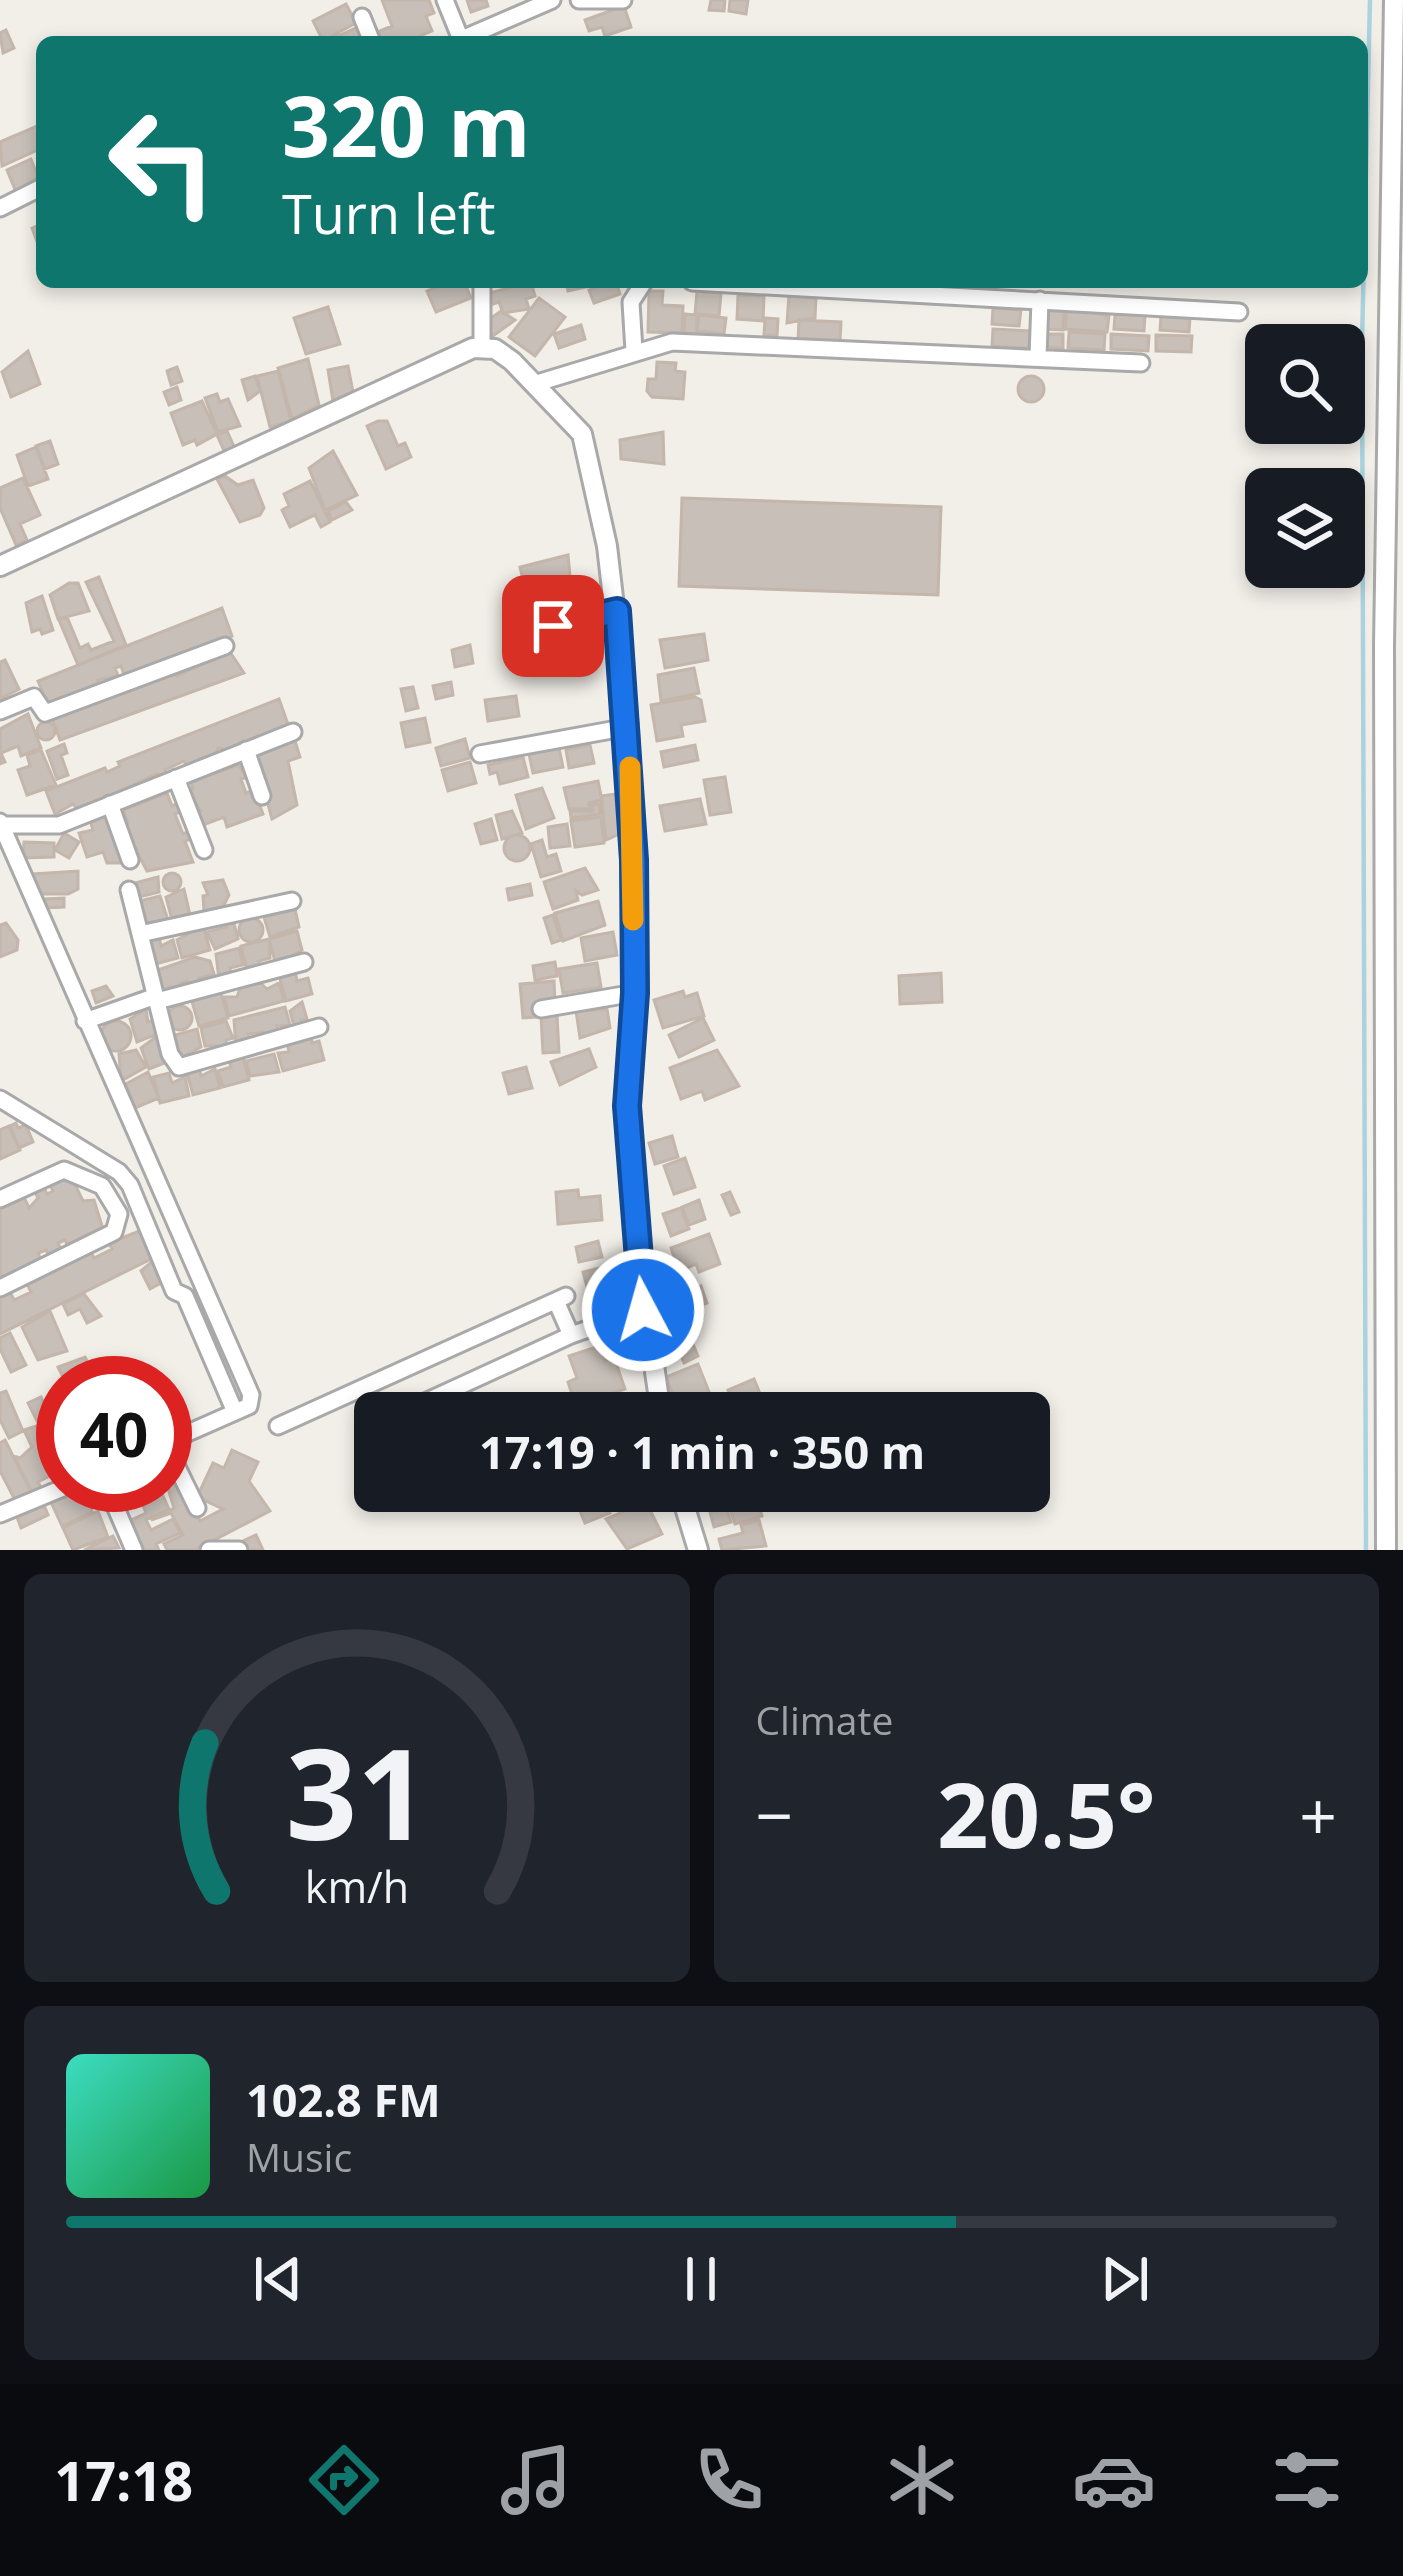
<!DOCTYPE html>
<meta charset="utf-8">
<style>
body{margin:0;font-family:"Open Sans",sans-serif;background:#20242c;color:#f1f3f6;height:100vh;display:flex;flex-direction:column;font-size:45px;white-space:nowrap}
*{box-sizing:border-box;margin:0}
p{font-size:39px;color:#9ea1a6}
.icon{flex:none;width:66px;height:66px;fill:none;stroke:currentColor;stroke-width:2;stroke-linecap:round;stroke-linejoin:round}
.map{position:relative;height:1550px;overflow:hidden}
.sheet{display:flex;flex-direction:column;gap:24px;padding:24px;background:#0d0f14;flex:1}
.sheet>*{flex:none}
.hud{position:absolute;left:36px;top:36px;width:1332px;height:252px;border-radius:18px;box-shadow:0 6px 18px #0003;background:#0f766e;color:#fff;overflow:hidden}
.controls{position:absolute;left:1245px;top:324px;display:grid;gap:24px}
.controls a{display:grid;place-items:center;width:120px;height:120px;border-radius:18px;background:#171b24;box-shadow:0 6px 18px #0003;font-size:60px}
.speed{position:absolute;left:36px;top:1356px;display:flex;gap:24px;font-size:60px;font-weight:700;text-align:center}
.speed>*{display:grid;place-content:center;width:156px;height:156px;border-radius:50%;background:#171b24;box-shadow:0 6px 18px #0003;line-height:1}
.speed .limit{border:18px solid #d22;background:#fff;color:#111}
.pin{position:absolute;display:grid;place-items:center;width:102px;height:102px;color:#fff;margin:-51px;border-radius:24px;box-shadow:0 6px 18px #0006}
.me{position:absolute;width:132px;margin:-66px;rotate:354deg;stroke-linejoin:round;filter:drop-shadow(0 0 9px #0008)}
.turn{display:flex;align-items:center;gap:42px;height:252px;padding:0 48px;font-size:54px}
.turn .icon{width:156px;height:156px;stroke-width:2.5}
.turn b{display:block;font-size:84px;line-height:102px}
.big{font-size:90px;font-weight:700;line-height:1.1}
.sheet .card{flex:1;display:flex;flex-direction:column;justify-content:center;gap:18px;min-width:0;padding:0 42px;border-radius:18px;background:#20242c}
.sheet .dial{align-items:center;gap:0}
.dial svg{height:312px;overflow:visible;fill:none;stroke:#363941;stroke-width:7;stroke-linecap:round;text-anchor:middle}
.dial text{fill:#f1f3f6;stroke:none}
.song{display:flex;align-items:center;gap:36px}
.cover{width:144px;height:144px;border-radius:18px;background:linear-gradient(135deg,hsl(170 70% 55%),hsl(140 70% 35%))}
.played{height:12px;border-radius:6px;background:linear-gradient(90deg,#0f766e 70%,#363941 70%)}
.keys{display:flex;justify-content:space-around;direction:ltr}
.heat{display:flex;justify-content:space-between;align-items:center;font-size:66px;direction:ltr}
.sheet .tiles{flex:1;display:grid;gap:24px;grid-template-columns:1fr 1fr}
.card:last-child{grid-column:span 2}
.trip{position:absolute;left:354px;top:1392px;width:696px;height:120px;border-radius:18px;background:#171b24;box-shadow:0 6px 18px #0003;font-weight:700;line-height:120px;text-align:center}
.menu{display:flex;height:192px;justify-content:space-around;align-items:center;background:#090b0e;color:#9ea1a6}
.menu .icon{width:84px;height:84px}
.menu .on{color:#0f766e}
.menu b{font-size:54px;color:#f1f3f6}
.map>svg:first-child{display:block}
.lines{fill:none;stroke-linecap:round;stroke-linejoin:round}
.stream{stroke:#aad3df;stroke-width:4.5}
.building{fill:#c7bfb8;stroke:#c4b6ab;stroke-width:3}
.minor-casing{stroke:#a9a9a9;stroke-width:21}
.tertiary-casing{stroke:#a9a9a9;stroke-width:24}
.minor{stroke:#fff;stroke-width:15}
.tertiary{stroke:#fff;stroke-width:18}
.route-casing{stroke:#114b97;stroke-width:30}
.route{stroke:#1a73e8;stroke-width:21}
.slow{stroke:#f59e0b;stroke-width:21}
</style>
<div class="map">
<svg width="1403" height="1550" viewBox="0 0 1403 1550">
<rect width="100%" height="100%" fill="#f2efe9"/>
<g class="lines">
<path class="stream" d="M1366,1550L1362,343L1370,0"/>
</g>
<path class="building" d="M382,0H429L434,13L426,16L432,31L405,42H379L375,33L392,26Z
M467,0H486L488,6L471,12Z
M711,0H725L724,11L709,10Z
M730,0H748L746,14L729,11Z
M346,4L356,23L323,41L313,21Z
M624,6L631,27L605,36L602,27L589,31L585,20Z
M358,27L365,42H336L334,38Z
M6,30L14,48L3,53L0,33Z
M42,124V148L2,166L0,142Z
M31,159L38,177L16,192L7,170Z
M42,224V255L32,228Z
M450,282H464L471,298L436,312L427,291Z
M531,282L535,296L526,299L529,309L503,313L499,302L490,305L486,294Z
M566,282H599V284L568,291Z
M616,282L620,294L594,303L589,290Z
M649,291H663L662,305L683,306L682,333L648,332Z
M697,291L721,293L719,316L695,314Z
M738,295L764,296L763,321L737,319Z
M789,295L816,297L815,318L787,323Z
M539,298L565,317L535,356L509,337Z
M328,307L340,344L306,354L294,318Z
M1044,307L1064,308L1063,330L1043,329Z
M1067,307L1109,316L1107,332L1065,329Z
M993,308L1021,310L1019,326L992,324Z
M501,311L515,320L493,336L484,323Z
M685,314L697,315L696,334L684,333Z
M1115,314L1145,315L1144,331L1114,329Z
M699,315L726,318L724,334L697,331Z
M1161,316L1190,318L1189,332L1160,330Z
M765,318L778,319L777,336L764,335Z
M799,320L841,322L840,342L798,340Z
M581,325L585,339L559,348L554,334Z
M993,329L1030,331L1029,348L992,346Z
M1069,332L1105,334L1104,350L1068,348Z
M1045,334H1063V348L1045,347Z
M1111,334L1149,336L1148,351L1111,349Z
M1156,335L1192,336L1191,352L1156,351Z
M28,351L40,384L11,397L2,372Z
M308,359L319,405L292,419L278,368Z
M657,362L676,363L675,371L685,372L683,399L652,397L647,391L648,379H656Z
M348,366L354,397L333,401L328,370Z
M177,367L182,381L171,385L167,371Z
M278,371L291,421L270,427L257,376Z
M1018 389a13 13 0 1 1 26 0a13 13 0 1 1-26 0Z
M255,376L260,391L248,400L242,380Z
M177,387L181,400L169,405L164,392Z
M217,394L220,402L228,399L240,426L218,432L205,398Z
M202,401L217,434L197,445L195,440L183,445L171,413Z
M378,421H387L398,446L405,443L411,457L386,469L367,426Z
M227,431L236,451L226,455L217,435Z
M663,432L664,464L621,459L620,440Z
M50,441L58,464L45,469L36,446Z
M36,447L48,479L28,486L17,455Z
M333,451L357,495L325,510L309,468Z
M225,476L238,485L253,480L264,508L260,515L240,522L217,479Z
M23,478L40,515L20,524L27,540L16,545L0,508V488Z
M310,481L330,522L321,527L315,515L290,527L282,510L289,506L284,494Z
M682,498L941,507L938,595L679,586Z
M346,502L352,510L332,520L328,511Z
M568,555L571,586L527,597L520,567Z
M99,577L126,645L78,665L59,620L67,617L80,648L88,644L91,650L114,641L86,582Z
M69,583H78L89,611L58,619L50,595Z
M597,594L599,604L592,605L593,613L537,623L534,606Z
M42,596L53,630L42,634L40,629L32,632L26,603Z
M222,608L232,636L125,677L121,666L115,668L118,676L98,680L100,684L48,705L38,681Z
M549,629L553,643L531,650L526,636Z
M704,634L708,660L665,668L660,640Z
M521,637L524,651L507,655L504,640Z
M470,645L473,663L455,667L452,650Z
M579,649L583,666L546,673L543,656Z
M230,652L244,673L60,740L51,716L176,672L177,676Z
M5,660L19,689L0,699V662Z
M694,668L699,693L661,701L658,675Z
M451,682L453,695L436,699L433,686Z
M413,687L418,708L406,711L401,689Z
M516,696L519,716L488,721L485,700Z
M695,697L701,700L705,721L681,725L683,736L657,741L651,705Z
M279,699L289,727L226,750L218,748L216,755L187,767L184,761L165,770L167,775L159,779L157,774L78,810L73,804L55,814L46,791L105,768L107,772L120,766L118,762Z
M28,714L41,748L21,756L18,746L1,753L5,762L0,764V729Z
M425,718L430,742L406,747L401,723Z
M37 731a9 9 0 1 1 18 0a9 9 0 1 1-18 0Z
M465,739L470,758L441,766L436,748Z
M295,741L300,757L288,761L297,805L272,819L254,754Z
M64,744L67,753L61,755L68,775L57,779L47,751Z
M590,745L594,763L569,768L566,750Z
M695,745L698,760L664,767L661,752Z
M559,748L563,767L533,773L529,754Z
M41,750L56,785L27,795L18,770L30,766L27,755Z
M523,757L528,777L500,784L497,772L490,774L488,765Z
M470,762L476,783L448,791L442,770Z
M238,765L248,777L241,779L246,793L254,790L263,814L227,827L224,817L200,826L195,813L201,811L187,792L193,789L191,782Z
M725,777L731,812L710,815L704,780Z
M598,781L602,800L589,803L590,809H569L564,788Z
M542,788L554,818L526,829L516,795Z
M167,793L172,806L179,803L182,811L175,814L183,834L190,831L193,838L185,841L193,862L147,871L123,825L128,823L123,810Z
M617,794L621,833L606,840L601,796Z
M700,799L706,824L665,831L660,806Z
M599,804L600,814L571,818L570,811H593L592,805Z
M512,811L522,833L502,839L496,815Z
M105,814L116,837L123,863H107L103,852L87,857L79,833L93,830L90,820Z
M601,817L604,843L575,847L571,821Z
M491,819L497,840L481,844L475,824Z
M567,824L570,846L550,848L548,827Z
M64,833L79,842L69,858L55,850Z
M504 848a13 13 0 1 1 26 0a13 13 0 1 1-26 0Z
M542,840L547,857L556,854L561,871L541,877L531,844Z
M24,842L54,843V857L23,858Z
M585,868L598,890L582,895L576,891L578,900L553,909L544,882Z
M78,871V889L68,894H38L30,874Z
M163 882a9 9 0 1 1 18 0a9 9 0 1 1-18 0Z
M158,877L159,892L135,898L131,884Z
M223,880L229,895L223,907L204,911L203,896L208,895L203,883Z
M530,884L532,895L509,900L507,889Z
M184,889L190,915L172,920L166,897Z
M160,896L169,923L142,929L135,902Z
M64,898V907L46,908L45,899Z
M598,901L605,925L563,941L555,913Z
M295,909L299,927L270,937L264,917Z
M553,915L561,940L552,943L544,918Z
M232,916L238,939L215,949L207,932L226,927L223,918Z
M239 930a12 12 0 1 1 24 0a12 12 0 1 1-24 0Z
M6,923L18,940L17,950L0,957V925Z
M203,925L210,950L182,958L177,940Z
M297,931L302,950L276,965L269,939Z
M613,932L617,955L585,961L581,938Z
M159,936L161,946L173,940L178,958L152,965L145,939Z
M269,939L270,958L259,961L262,970L248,974L241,946Z
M239,948L243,965L230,968L232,977L219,980L216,954Z
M195,957L210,961L214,974L199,978L202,985L189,989L187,981L181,983L183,989L164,994L158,970Z
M555,962L557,976L535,980L533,966Z
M597,963L601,987L563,993L559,969Z
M295,971L297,981L308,978L312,994L286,1001L279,975Z
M941,973L942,1002L900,1004L899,976Z
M258,981L267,989L279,983L284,1001L229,1016L224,997H237L241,985Z
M554,981L555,1002L535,1004L537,1017L523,1018L520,984Z
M106,986L113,996L96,1003L92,991Z
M220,990L228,1018L199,1026L191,998Z
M683,991L685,997L697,993L704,1016L663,1028L654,1000Z
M302,1002L307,1019L301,1020L303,1028L295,1030L290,1011Z
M168 1018a12 12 0 1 1 24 0a12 12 0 1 1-24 0Z
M285,1007L290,1025L277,1026L280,1035L265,1039L263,1032L248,1034L250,1043L236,1047L234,1020Z
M146,1009L148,1022L154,1020L162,1032L137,1042L130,1019Z
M607,1009L610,1028L580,1038L576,1011Z
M557,1015L559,1052L543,1053L541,1016Z
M703,1018L714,1040L679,1057L669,1035Z
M226,1021L233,1038L226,1040L227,1046H205L201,1028Z
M101 1036a15 15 0 1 1 30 0a15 15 0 1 1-30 0Z
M197,1029L201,1047L177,1060L175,1035Z
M161,1033L167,1047L160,1050L167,1062L149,1069L141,1048Z
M311,1037L312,1043L319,1041L324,1060L283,1071L278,1053L289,1052L287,1043Z
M589,1049L596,1067L560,1085L551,1062Z
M136,1050L146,1067L121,1081L119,1054Z
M717,1050L739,1086L705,1100L702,1091L681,1099L670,1068Z
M242,1053L249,1080L223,1087L218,1071L231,1067L228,1057Z
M274,1054L279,1072L250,1076L246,1061Z
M199,1066L201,1076L215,1069L220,1088L193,1095L186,1069Z
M526,1067L532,1088L509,1094L503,1073Z
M148,1072L159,1098L135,1108L126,1084Z
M169,1073L172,1083L185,1077L189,1096L160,1103L153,1077Z
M16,1123L18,1128L26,1125L33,1142L19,1148L10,1126Z
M9,1126L20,1150L0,1159V1130Z
M672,1136L678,1157L655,1164L649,1143Z
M685,1158L695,1187L674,1194L664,1166Z
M70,1174L83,1201L94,1200L103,1229L69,1248L65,1240L58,1243L62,1252L50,1258L46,1250L38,1253L42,1262L0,1282V1209L24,1197L29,1208L38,1198L35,1192L44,1187L47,1194L53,1191L50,1185Z
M578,1190L579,1198L600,1196L602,1220L558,1224L556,1192Z
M730,1192L739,1212L731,1215L722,1195Z
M699,1200L705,1219L689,1225L682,1207Z
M681,1208L689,1229L671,1236L663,1214Z
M142,1230L155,1257L0,1334V1297L10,1292L14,1300L31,1292L27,1284L91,1252L94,1258L112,1249L109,1243Z
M709,1234L720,1264L699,1272L696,1264L679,1271L671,1248Z
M598,1241L602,1257L579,1262L576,1247Z
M154,1260L165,1281L150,1289L141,1271Z
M603,1267L607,1282L587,1287L583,1272Z
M701,1286L707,1303L670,1316L664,1299Z
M84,1294L101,1316L87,1323L80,1309L68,1315L63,1304Z
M50,1311L67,1351L38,1360L22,1327Z
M684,1323L698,1356L684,1363L677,1347L659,1354L652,1337Z
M10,1333L26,1365L11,1372L0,1349V1338Z
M599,1346L605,1361L614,1357L625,1389L610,1394L613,1404L600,1409L602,1413H562L560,1408L575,1403L568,1382L577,1378L569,1356Z
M85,1357L98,1383H66L58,1367Z
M698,1364L711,1397L679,1410L666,1377Z
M754,1379L768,1413H738L728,1390Z
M6,1391L23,1431L9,1438L0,1420V1393Z
M41,1397L49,1414L38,1423L28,1403Z
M626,1400L630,1410L608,1413L606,1408Z
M185,1415L189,1424L176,1429L172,1420Z
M52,1421L63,1443V1469L38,1482L43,1491L34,1496L14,1456L20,1458L32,1447L24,1430Z
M5,1440L32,1494L16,1502L0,1471V1443Z
M232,1450L258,1462L249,1481L270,1511L195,1550H167L164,1544L183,1535L171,1513L151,1520L174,1508L165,1479L176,1473L200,1521L223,1509L197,1497L213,1463L224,1468Z
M114,1485H133L136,1492L121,1500Z
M158,1485L169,1509L146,1520L151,1530L173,1519L180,1533L156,1544L159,1550H142L129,1521L146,1513L138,1494Z
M86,1486L92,1512L62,1526L51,1502Z
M551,1491H577L581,1500L560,1510Z
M627,1491L633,1506L645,1500L662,1534L627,1549L606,1519L623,1512L615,1495Z
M755,1491L712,1508L707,1492L710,1491Z
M604,1496L610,1513L585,1523L578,1506Z
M756,1497L762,1516L735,1524L729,1505Z
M44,1505L48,1515L21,1528L17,1517Z
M726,1507L731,1522L714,1527L710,1512Z
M98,1511L108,1537L73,1550L63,1528Z
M759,1520L766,1546L722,1550L719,1539L743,1533L741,1525Z
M256,1535L263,1550H247L243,1541Z
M113,1536L119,1548L84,1550Z"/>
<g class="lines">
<defs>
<path id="minor" d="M445,0L462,42
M579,0H623
M362,17L372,42
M462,39L552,0
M0,208L42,187
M692,282L1239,312
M482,346V282
M634,351L631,302L644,282
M1038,357L1040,300
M534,384L672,342L1141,363
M520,634L617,611
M0,711L34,697L45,713L225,646
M246,750L262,796
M480,754L628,727
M176,778L204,850
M110,804L130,860
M0,822L251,1395L249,1406L165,1443
M1,825H59L293,732
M129,890L170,1054L179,1067L319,1027
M140,934L292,901
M157,1001L304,962
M541,1009L635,993
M85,1021L156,996
M0,1099L119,1172L130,1185L174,1291L185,1296L235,1412
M0,1199L64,1170L102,1186L119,1214L114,1232L0,1288
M556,1301L571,1335L642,1310
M401,1413L571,1335
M374,1425H375
M278,1426L566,1296
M165,1456L176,1465L197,1508
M106,1485L134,1550
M0,1514L70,1485
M209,1550H239"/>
<path id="tertiary" d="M0,566L473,348L495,349L512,361L582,434L607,546L628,727L634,859L635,993L627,1107L634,1228L661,1413
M680,1491L698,1550
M1386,1550L1384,646L1394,0"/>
</defs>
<use href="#minor" class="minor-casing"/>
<use href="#tertiary" class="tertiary-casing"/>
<use href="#minor" class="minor"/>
<use href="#tertiary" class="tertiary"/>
</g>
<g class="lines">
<defs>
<path id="route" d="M553,626L617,611L634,860L635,993L627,1106L643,1310"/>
</defs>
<use href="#route" class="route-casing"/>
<use href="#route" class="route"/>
<path class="slow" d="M630,767L633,920"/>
</g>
</svg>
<div class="controls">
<a><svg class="icon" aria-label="search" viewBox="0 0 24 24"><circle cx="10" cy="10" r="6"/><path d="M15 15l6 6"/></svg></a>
<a><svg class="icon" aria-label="layers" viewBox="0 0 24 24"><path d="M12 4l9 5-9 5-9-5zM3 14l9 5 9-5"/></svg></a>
</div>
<div class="speed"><div class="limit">40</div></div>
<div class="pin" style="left:553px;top:626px;background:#d93025"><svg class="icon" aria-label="arrive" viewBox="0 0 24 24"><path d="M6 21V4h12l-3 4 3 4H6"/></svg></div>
<svg class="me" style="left:643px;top:1310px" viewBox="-20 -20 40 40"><circle r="17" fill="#1a73e8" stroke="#fff" stroke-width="3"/><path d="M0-11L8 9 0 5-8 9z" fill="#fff"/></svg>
<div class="trip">17:19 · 1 min · 350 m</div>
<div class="hud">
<div class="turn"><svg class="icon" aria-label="left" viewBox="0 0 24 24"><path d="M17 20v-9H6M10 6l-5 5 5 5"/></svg><div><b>320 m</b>Turn left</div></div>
</div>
</div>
<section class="sheet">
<div class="tiles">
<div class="card dial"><svg viewBox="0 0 100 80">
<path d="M14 69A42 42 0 1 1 86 69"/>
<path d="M14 69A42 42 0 0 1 11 31" stroke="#0f766e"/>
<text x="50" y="56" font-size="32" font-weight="700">31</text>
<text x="50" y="72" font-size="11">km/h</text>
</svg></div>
<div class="card"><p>Climate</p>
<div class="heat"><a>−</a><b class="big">20.5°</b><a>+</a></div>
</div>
<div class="card">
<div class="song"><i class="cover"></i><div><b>102.8 FM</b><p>Music</p></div></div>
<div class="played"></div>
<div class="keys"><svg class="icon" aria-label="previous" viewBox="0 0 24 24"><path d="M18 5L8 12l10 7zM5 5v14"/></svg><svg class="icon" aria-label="pause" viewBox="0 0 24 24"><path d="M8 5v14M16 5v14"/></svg><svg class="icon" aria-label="next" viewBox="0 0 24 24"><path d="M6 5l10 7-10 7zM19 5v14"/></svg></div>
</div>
</div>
</section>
<nav class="menu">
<b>17:18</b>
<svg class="icon on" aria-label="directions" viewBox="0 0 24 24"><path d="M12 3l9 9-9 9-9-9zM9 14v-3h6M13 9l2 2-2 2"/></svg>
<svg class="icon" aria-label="music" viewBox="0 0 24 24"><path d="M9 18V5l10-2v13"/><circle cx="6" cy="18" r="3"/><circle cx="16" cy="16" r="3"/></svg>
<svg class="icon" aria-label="phone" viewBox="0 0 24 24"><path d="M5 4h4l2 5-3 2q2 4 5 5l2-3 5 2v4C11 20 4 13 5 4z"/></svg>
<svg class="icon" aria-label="climate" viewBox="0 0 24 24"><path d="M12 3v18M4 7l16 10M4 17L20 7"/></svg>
<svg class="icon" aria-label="car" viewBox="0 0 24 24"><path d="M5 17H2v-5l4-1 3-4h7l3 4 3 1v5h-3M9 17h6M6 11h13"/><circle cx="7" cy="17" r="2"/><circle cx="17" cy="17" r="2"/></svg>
<svg class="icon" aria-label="filters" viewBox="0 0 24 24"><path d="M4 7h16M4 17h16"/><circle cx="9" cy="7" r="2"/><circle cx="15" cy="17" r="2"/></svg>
</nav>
